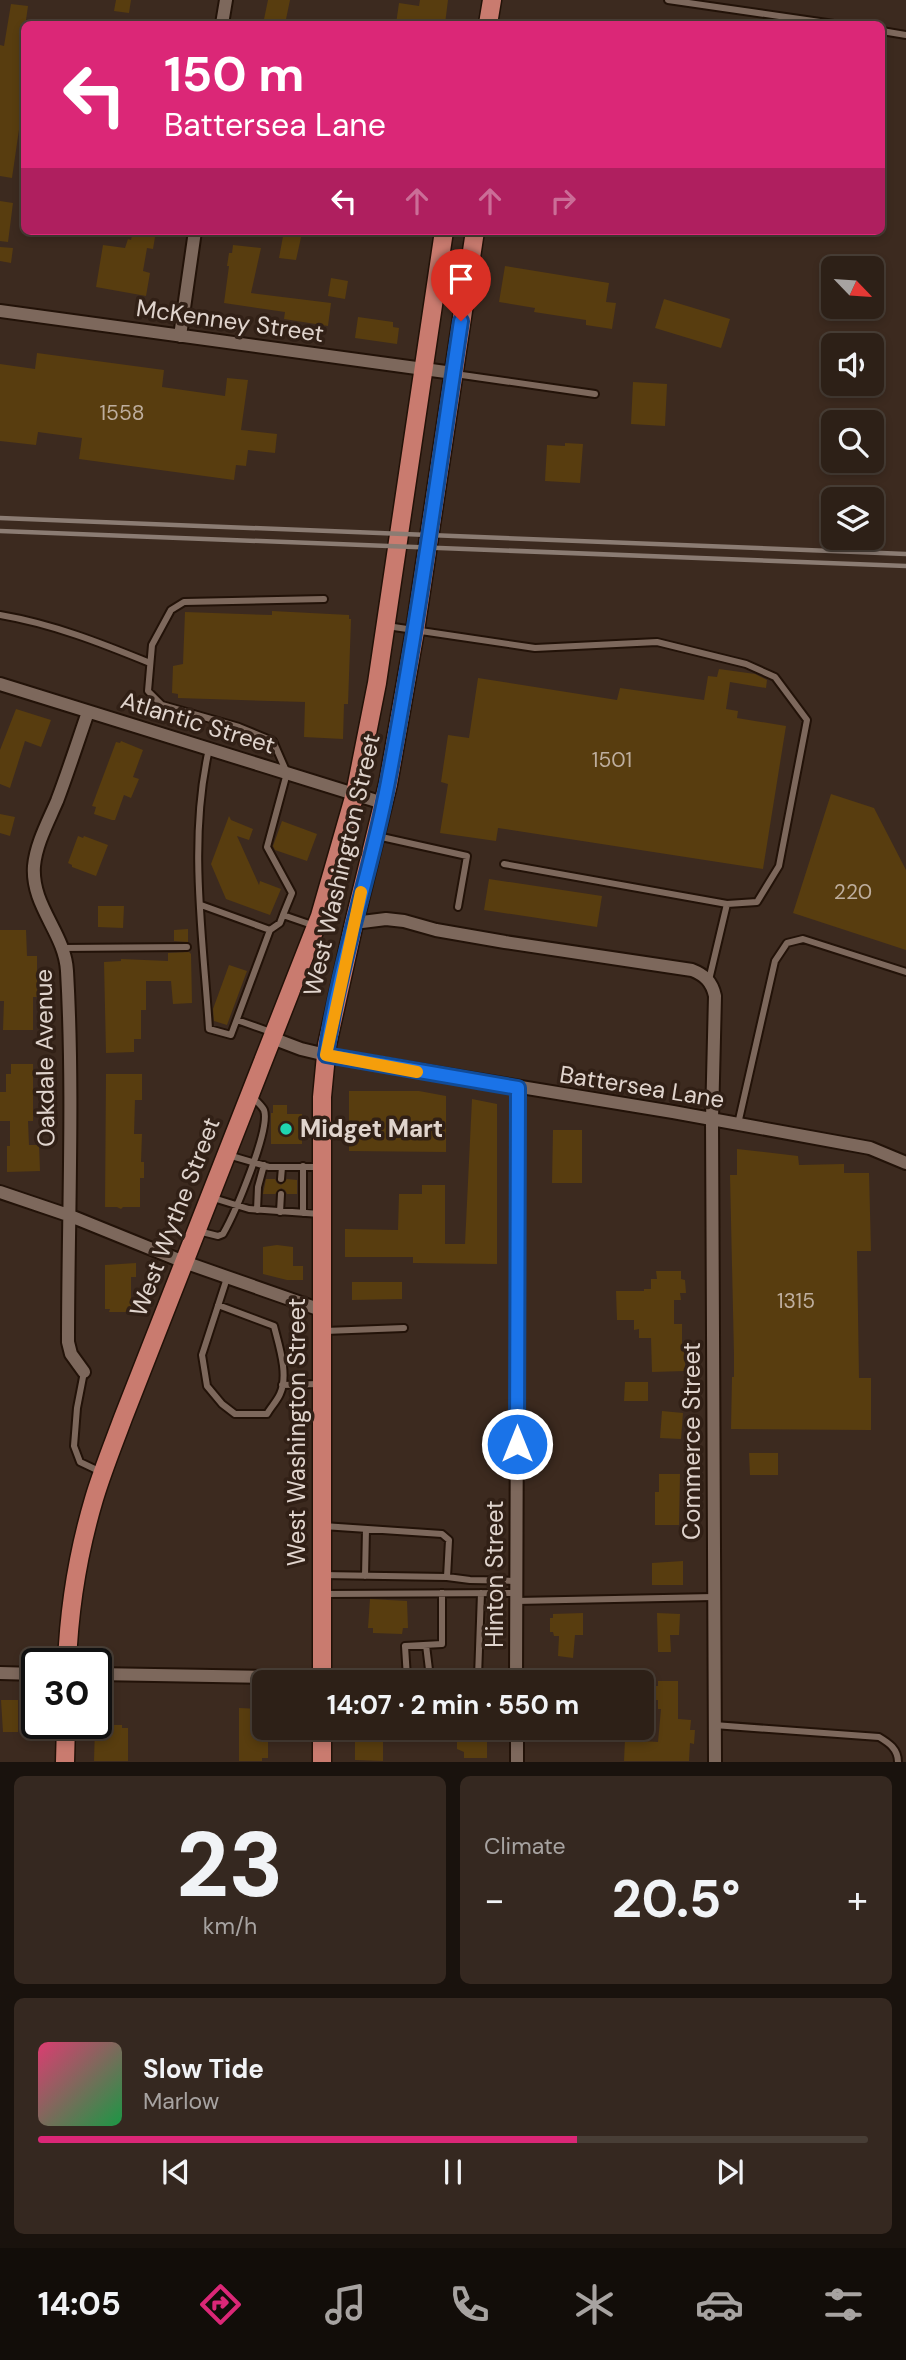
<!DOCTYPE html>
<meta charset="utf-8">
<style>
body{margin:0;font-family:"DM Sans",sans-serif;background:#352820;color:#f1f3f6;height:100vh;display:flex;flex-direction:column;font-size:26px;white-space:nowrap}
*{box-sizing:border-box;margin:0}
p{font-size:23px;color:#a7a3a1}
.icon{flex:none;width:38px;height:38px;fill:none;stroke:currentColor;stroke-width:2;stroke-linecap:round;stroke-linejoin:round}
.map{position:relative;height:1762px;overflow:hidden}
.sheet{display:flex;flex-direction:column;gap:14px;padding:14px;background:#19120d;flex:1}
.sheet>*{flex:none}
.banner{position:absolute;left:21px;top:21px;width:864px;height:214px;border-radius:10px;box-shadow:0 4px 10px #0003,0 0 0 2px #483e36;background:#db2777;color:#fff;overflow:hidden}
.needle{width:46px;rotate:115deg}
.tools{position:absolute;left:821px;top:256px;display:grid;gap:14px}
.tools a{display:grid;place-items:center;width:63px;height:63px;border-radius:10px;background:#2d2017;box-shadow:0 4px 10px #0003,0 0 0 2px #483e36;font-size:35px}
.speed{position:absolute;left:21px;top:1648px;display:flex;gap:14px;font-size:35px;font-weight:700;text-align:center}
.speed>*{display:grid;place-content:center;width:91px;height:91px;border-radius:50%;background:#2d2017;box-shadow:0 4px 10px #0003,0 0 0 2px #483e36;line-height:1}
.speed .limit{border:4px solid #111;border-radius:10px;background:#fff;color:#111}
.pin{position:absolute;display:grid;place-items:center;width:60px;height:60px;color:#fff;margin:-72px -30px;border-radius:50% 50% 50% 0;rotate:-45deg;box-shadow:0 0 7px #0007}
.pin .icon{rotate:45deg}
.me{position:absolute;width:77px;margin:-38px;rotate:0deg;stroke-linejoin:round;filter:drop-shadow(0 0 5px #0008)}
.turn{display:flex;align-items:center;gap:24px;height:147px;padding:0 28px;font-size:32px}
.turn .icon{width:91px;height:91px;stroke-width:2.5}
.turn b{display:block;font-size:49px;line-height:60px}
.lanes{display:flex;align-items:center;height:66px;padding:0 28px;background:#0003;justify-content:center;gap:35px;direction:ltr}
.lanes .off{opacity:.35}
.big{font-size:52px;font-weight:700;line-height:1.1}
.sheet .widget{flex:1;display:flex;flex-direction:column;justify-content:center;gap:10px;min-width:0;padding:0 24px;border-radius:10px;background:#352820}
.sheet .dial{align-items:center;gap:0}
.dial b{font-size:91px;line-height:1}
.song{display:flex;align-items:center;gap:21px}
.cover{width:84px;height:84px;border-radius:10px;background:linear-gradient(135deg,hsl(340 70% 55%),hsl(140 70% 35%))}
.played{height:7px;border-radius:4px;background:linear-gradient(90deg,#db2777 65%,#483e36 65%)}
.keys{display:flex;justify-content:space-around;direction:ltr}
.heat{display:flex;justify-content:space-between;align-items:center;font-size:38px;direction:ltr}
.sheet .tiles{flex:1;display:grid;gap:14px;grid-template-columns:1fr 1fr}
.widget:last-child{grid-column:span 2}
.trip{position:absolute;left:252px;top:1670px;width:402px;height:70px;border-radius:10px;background:#2d2017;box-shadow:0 4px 10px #0003,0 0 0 2px #483e36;font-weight:700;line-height:70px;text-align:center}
.tab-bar{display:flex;height:112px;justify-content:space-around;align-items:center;background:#120d09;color:#a7a3a1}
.tab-bar .icon{width:49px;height:49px}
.tab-bar .active{color:#db2777}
.tab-bar b{font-size:32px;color:#f1f3f6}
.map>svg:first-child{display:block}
.building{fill:#583d0f}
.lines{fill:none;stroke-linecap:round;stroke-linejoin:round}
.service-casing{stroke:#221208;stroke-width:10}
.minor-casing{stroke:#221208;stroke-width:16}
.primary-casing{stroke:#221208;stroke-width:21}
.service{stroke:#7d685c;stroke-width:6}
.minor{stroke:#7d685c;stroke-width:12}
.primary{stroke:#c97b6f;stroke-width:18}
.rail{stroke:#8b7c73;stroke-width:4.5}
.route-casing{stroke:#114b97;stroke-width:18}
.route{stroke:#1a73e8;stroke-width:12}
.slow{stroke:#f59e0b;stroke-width:12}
.poi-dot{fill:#20d5b0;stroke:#312016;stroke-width:2.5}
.labels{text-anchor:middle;stroke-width:7;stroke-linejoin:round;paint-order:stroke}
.number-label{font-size:21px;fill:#beae9e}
.street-label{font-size:24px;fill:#e0d4cd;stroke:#312016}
.poi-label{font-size:24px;font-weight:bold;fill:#e0d4cd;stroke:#312016;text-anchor:start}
</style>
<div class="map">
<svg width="906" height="1762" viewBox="0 0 906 1762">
<rect width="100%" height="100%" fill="#3c2a1f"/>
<path class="building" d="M116,0H131L129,13L114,11Z
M268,0H290L285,24H263Z
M420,0H448L445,24H396L399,3L419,6Z
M11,4L28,6L26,20H28L27,24H24V95L12,178L0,176V45L4,46Z
M0,201L13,203L8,242L0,241Z
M133,231H156L153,249L147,248L143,271L150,273L146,296L96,287L103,245L125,248L128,239L131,240Z
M284,231L302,233L296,260L279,258Z
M233,245L261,248L251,293L331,303L328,326L284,319L285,312L224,303L229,266H227L229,253H232Z
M0,247L13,248L11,263L0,261Z
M505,266L609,283L606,302L616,303L612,329L586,325V320L534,312L535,308L499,302Z
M331,278L348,281L345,299L328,296Z
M664,299L730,319L721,348L655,328Z
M358,317L393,322V327L399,328L397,344L355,338Z
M37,353L164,370L162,387L225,396L227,378L248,380L241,430L277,434L275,453L248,450L246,466L236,465L234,480L79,459L82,438L38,432L36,445L0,441V364L35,369Z
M633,382L667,384L665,426L631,424Z
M565,443L583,444L580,483L545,481L547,445L565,446Z
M272,611L349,615V619H351L348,704H344L343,739L304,737L305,702L178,698V694L172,693L173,666L183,664L185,612L272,615Z
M719,669L755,674L767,680L766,688L730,682L726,709L738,711L737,718L786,726L763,869L498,828L496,841L440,833L448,784L441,782L448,735L469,738L478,678L617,700L620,688L704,700L708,676L717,677Z
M16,709L51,720L41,747L25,741L10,788L0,784V750Z
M121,741L143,750L133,777L139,779L131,798L124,795L115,820H112L94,814L96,807L92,806L116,742L120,743Z
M831,794L874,808L906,870V950L793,913Z
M0,814L15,817L10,836L0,833Z
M229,816L231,820L253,829L249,840L237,836L259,885L260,881L281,889L270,915L226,899L211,864Z
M282,821L317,834L307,861L275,850L273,846Z
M78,836L83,838L84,836L108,845L96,876L72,867V865L68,863Z
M489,879L602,896L597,927L484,910Z
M98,906H124L123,928L98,927Z
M188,929V942L174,941V930Z
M0,930H26L27,956H37V997H33V1030H3L4,1001H0Z
M189,952L191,954L192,1003L173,1004L171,981H146V1010H141V1039H134V1052L106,1053L104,962L121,961V959L168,961V953Z
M229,965L247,971L227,1025L214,1021L213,1009Z
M11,1064H33V1121H28L29,1145H39L40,1171L7,1172V1146H10V1121H0V1092H6V1074H11Z
M106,1074H142V1100H135L134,1134H142L141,1162H144V1178H140V1207H123L121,1209L117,1207H105Z
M349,1091H419L446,1096V1152L349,1151Z
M472,1099L497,1104V1264L413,1263V1257H345V1229L398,1230L399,1194H422V1185H445V1244H465Z
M273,1105H287V1114H302V1144H271V1113H273Z
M553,1130H582V1183H552Z
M737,1149L798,1156L799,1165L844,1164V1173H869L871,1251H857L859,1378H871V1430L731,1429L732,1377H734V1355L730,1175H737Z
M266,1179H275L277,1183L281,1185L287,1179L297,1180V1194H287L285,1190L281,1188L275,1194H263Z
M277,1245L293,1247V1266H303V1280H287L263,1274V1247Z
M136,1263V1277H131V1312H109L110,1309H105V1265Z
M656,1271H681V1279L685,1280L686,1293H680L681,1300H674V1324H682V1344H685V1371L652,1372L651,1338H639V1329L634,1330V1320H617L616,1291H644V1289H651V1279H657Z
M352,1282H402V1299L352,1300Z
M625,1382H648V1401H624Z
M662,1411L683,1413L681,1439L660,1438Z
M749,1453H778V1475H750Z
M659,1474H680L679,1525H655V1492H659Z
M683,1561V1585H652V1563Z
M370,1599L407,1601L408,1628H403L402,1634L373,1633V1628H368Z
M583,1613V1635H575L573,1658L558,1656L559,1636H554L553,1632H550V1618H553V1614Z
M657,1613L680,1614L679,1635H670L671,1652H658Z
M658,1681H678V1719L691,1720L690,1730H695L694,1744L690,1743L689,1761H624L625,1740L658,1742L661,1709H658V1700H651V1686H658Z
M1,1700H18V1732H3Z
M239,1708L264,1709V1727H268V1758H262V1761H239Z
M99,1725H122V1728H128V1761H94L95,1727H99Z
M457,1727H487V1758H464V1752L457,1749Z
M360,1734H383V1761L355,1760V1736H360Z"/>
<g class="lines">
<defs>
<path id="service" d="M668,0L834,24
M882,31L906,35
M455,374L595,394
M0,615C53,624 101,643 150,663
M387,626L535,648L657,642L746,664L775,677L807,720L779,866L757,902L727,904L709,980
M209,749C188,841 203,936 209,1029L231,1035L270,930L280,923L283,915L315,926
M377,836L467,856L458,907
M504,864L727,904
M201,905L270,930
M283,915L292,893L267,847L287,773L273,741L239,727L162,705L148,691L152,645L171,610L184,602L324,599
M61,948L187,947
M237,1020L271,1032
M738,1124L775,961L787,943L803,939L906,972
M228,1155L269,1167H320
M281,1179L282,1167
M210,1197L249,1209L320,1214
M257,1210L258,1187L264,1165
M280,1212L281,1194
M303,1213V1166
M198,1231L218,1236L223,1234C234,1215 271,1129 264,1110C262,1106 256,1101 253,1097
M218,1305L274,1326C279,1346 289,1375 280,1394C277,1401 271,1407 267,1414H235L222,1404L207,1386L202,1355L227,1278
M325,1331L404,1328
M84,1372L77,1408L74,1446L80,1462L99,1471
M282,1385L319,1384
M322,1575L447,1577L449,1540L442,1534L323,1526
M365,1576L366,1529
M447,1577L470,1580L516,1581
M326,1594L516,1593
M516,1601L713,1597
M426,1645L430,1678
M478,1677L481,1593
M407,1678L405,1646L442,1644V1593
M714,1725L879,1737C889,1743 898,1749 898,1762"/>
<path id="minor" d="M222,24L226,0
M0,311L453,373
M180,336L195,231
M0,684L383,803
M354,923L386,919L404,921L436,930L505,942L692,970C705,975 712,982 715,996L712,1120L715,1762
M272,1038L301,1049L326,1055L673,1112L870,1148L906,1163
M0,1192L68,1215L184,1262L321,1310
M84,1372L71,1354L68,1342C68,1219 74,1094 67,971C65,933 31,906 34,866C36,844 48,822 57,801C68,772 78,741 88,712
M0,1673L37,1674
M96,1674L322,1678L516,1677
M516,1682L518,1088
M517,1727V1762"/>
<path id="primary" d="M488,24L492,0
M67,1664C69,1609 78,1553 94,1499C102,1472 113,1445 123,1418L320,916L355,794L377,683L444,231
M322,1682V1097L327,1045L354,923L388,784L415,631L475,231
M65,1762L66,1724
M322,1762V1727"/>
</defs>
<use href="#service" class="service-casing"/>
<use href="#minor" class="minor-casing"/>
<use href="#primary" class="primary-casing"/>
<use href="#service" class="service"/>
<use href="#minor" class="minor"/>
<use href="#primary" class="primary"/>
<path class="rail" d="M0,518L906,554
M0,531L906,566"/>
</g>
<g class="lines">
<defs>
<path id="route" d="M461,321C438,475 417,629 388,782C371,873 339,963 326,1055L518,1088L517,1444"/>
</defs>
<use href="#route" class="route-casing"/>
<use href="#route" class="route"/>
<path class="slow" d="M361,892L326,1055L417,1072"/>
</g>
<circle class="poi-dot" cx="286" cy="1129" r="7"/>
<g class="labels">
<g class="number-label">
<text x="122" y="420">1558</text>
<text x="612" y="767">1501</text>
<text x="853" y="899">220</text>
<text x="796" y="1308">1315</text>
</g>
<g class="street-label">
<text transform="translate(230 321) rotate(8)" y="8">McKenney Street</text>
<text transform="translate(198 723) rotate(17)" y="8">Atlantic Street</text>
<text transform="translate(342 865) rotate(-77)" y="8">West Washington Street</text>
<text transform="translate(45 1058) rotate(-91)" y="8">Oakdale Avenue</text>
<text transform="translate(642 1087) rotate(9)" y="8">Battersea Lane</text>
<text transform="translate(175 1217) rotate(-69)" y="8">West Wythe Street</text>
<text transform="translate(297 1432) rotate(-90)" y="8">West Washington Street</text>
<text transform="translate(692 1441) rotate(-90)" y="8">Commerce Street</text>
<text transform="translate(495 1574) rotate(-90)" y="8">Hinton Street</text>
</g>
<g class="poi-label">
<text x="300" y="1137">Midget Mart</text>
</g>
</g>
</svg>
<div class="tools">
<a><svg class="needle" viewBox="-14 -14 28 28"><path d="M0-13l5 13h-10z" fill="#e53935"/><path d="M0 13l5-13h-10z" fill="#a7a3a1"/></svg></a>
<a><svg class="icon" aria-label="sound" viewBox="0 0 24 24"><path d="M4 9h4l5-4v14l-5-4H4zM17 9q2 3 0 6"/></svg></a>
<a><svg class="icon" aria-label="search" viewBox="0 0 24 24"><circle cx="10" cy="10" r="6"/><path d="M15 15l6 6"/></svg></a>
<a><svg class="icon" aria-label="layers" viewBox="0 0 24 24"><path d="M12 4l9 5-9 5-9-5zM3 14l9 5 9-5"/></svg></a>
</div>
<div class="speed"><div class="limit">30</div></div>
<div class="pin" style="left:461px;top:321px;background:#d93025"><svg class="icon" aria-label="arrive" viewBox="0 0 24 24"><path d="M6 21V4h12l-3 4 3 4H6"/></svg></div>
<svg class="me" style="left:517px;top:1444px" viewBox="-20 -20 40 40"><circle r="17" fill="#1a73e8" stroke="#fff" stroke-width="3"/><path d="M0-11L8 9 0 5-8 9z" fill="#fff"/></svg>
<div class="trip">14:07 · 2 min · 550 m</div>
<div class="banner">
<div class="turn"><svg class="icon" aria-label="left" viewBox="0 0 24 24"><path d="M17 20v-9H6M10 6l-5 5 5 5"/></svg><div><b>150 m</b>Battersea Lane</div></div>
<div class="lanes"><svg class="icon" aria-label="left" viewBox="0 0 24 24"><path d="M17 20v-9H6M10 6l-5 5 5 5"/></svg><svg class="icon off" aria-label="ahead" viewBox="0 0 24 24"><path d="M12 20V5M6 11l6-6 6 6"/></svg><svg class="icon off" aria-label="ahead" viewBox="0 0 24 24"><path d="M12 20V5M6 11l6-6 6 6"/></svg><svg class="icon off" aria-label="right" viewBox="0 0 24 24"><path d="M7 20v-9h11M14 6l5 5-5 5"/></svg></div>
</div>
</div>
<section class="sheet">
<div class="tiles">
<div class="widget dial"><b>23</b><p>km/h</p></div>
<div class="widget"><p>Climate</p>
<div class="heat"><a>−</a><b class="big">20.5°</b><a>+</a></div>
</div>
<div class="widget">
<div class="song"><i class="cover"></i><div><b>Slow Tide</b><p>Marlow</p></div></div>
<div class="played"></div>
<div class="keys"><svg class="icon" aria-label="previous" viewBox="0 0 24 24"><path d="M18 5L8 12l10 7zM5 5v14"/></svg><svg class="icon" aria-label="pause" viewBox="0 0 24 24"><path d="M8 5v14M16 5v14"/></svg><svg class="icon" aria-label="next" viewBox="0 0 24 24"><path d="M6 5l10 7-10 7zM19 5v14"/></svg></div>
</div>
</div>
</section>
<nav class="tab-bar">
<b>14:05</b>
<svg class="icon active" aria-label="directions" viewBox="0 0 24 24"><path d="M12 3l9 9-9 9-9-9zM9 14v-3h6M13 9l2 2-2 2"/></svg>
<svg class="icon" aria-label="music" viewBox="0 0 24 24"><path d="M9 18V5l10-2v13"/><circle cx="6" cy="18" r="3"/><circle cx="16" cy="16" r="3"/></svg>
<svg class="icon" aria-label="phone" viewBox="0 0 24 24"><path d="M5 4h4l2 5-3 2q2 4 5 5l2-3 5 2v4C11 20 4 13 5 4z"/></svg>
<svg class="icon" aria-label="climate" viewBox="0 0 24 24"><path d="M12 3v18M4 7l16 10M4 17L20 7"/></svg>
<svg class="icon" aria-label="car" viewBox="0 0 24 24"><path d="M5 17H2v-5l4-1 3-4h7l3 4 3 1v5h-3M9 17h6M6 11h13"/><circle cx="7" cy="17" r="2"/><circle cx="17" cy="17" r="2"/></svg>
<svg class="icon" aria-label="filters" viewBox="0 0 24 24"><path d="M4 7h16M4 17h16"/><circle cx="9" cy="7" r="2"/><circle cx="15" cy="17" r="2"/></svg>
</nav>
